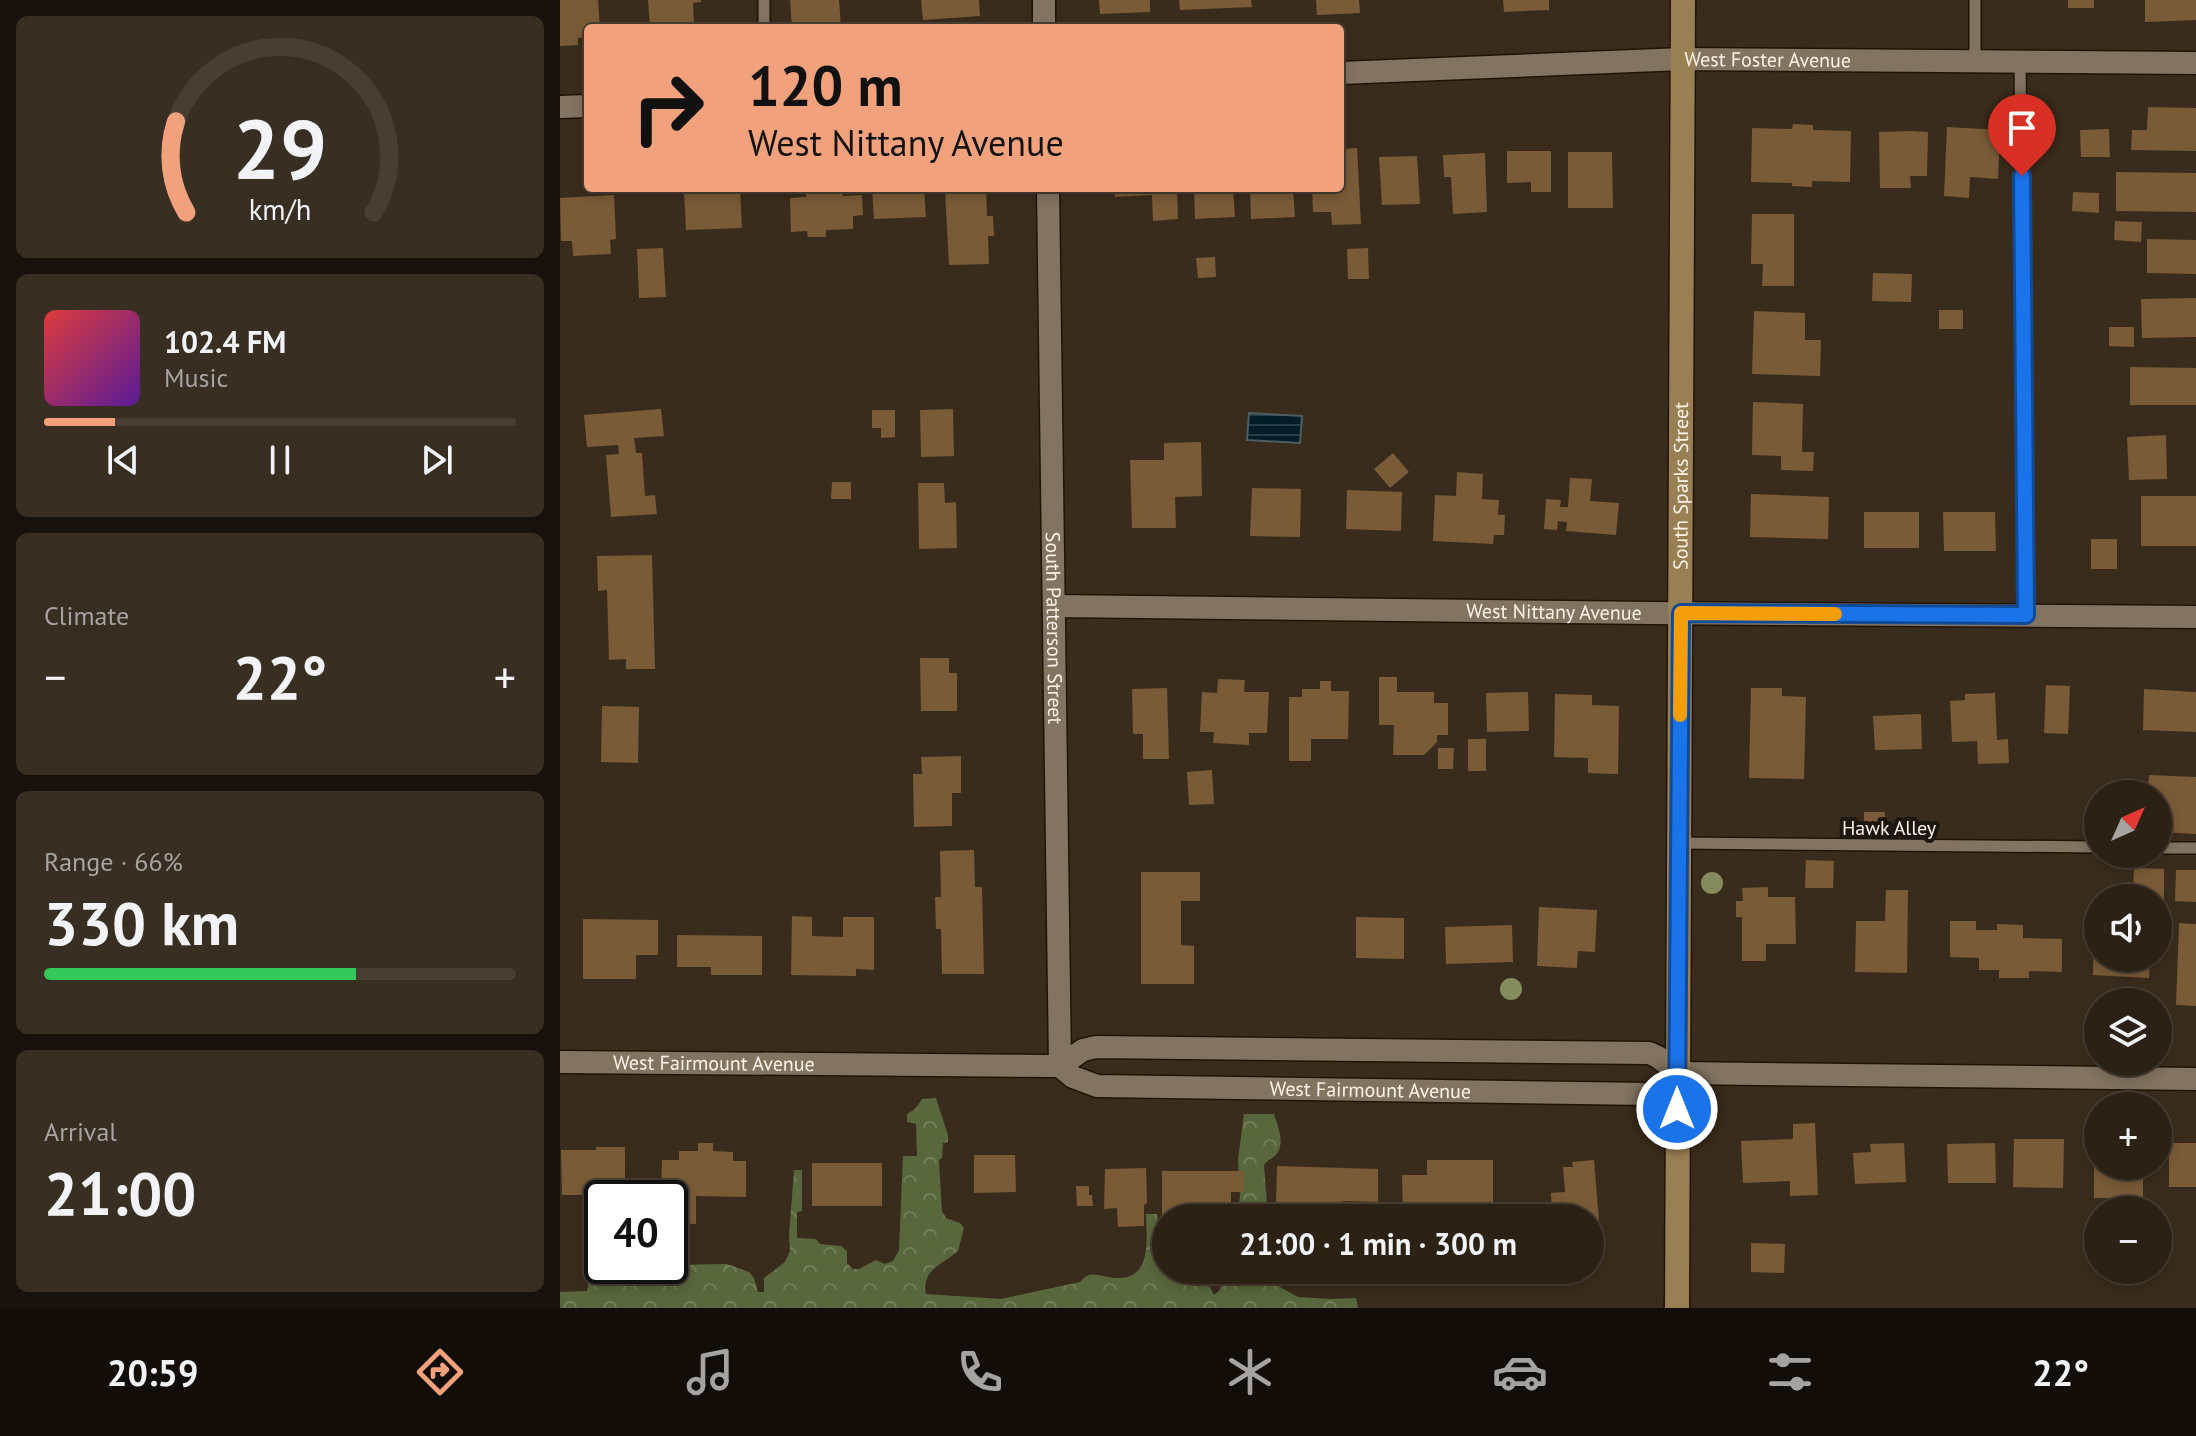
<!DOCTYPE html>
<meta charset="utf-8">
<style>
body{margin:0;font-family:"PT Sans",sans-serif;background:#382e22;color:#f1f3f6;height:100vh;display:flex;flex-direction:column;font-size:30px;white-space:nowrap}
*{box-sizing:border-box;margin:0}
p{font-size:26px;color:#a6a3a0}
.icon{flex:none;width:44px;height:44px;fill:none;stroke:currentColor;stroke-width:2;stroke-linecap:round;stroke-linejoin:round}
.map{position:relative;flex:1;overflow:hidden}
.panel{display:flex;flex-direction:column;gap:16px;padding:16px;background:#18120c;width:560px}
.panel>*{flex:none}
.guide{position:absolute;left:24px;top:24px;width:760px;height:168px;border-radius:8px;box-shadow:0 4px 12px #0003,0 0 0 2px #483e34;background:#f1a17b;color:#111;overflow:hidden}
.needle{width:52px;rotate:45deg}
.controls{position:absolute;left:1524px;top:780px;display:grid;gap:16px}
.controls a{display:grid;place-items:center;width:88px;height:88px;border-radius:50%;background:#2c2115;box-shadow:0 4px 12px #0003,0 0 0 2px #483e34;font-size:40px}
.speed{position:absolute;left:24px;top:1180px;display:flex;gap:16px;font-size:40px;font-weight:700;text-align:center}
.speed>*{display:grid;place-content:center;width:104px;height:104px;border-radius:50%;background:#2c2115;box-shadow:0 4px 12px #0003,0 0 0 2px #483e34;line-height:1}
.speed .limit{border:4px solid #111;border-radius:12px;background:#fff;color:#111}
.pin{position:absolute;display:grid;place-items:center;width:68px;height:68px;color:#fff;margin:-82px -34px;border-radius:50% 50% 50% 0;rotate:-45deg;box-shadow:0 0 8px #0007}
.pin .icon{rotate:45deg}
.me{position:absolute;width:88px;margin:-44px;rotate:0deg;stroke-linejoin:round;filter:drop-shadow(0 0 6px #0008)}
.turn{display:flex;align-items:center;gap:28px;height:168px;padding:0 32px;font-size:36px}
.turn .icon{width:104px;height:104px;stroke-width:2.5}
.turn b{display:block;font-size:56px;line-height:68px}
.big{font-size:60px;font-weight:700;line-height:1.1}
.panel .widget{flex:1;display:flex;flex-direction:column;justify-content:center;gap:12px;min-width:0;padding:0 28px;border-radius:12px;background:#382e22}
.panel .dial{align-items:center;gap:0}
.dial svg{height:208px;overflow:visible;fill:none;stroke:#483e34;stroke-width:7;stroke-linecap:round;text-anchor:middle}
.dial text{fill:#f1f3f6;stroke:none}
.song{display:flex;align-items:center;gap:24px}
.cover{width:96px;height:96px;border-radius:12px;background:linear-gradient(135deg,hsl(0 70% 55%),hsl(270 70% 35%))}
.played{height:8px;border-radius:4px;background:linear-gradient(90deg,#f1a17b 15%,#483e34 15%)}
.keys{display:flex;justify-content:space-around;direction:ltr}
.heat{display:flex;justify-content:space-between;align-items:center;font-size:44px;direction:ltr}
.charge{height:12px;border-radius:6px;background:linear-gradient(90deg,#34c759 66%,#483e34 0)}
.trip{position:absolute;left:592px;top:1204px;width:452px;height:80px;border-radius:40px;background:#2c2115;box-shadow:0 4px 12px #0003,0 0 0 2px #483e34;font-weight:700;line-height:80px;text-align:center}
.menu{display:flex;height:128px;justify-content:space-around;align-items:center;background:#120d08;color:#a6a3a0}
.menu .icon{width:56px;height:56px}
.menu .active{color:#f1a17b}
.menu b{font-size:36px;color:#f1f3f6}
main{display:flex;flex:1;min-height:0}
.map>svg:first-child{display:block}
.forest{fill:url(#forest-crowns)}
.water{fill:url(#water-rules);stroke:#4d5d61;stroke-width:2}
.building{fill:#795b37}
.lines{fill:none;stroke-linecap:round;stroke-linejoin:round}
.lane-casing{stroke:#211405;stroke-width:14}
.street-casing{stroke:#211405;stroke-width:25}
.secondary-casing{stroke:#211405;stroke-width:27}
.lane{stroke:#837361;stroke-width:11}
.street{stroke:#837361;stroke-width:22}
.secondary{stroke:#997f54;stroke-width:24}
.tree{fill:#848b5d}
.route-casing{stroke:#114b97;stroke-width:20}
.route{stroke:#1a73e8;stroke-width:14}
.slow{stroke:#f59e0b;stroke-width:14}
.labels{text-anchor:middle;stroke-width:8;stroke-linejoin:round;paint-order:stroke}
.street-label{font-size:20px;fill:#fdf3e9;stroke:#1c160f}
</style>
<main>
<section class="panel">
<div class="widget dial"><svg viewBox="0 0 100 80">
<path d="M14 69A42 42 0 1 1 86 69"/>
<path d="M14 69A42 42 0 0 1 10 34" stroke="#f1a17b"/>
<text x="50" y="56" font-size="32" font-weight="700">29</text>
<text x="50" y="72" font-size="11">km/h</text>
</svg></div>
<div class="widget">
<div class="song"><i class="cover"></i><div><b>102.4 FM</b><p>Music</p></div></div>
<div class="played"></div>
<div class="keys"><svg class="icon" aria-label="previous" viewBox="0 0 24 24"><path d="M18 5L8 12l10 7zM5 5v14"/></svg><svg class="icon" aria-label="pause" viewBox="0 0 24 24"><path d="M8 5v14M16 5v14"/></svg><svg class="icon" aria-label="next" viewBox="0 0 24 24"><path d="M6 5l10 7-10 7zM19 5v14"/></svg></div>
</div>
<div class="widget"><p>Climate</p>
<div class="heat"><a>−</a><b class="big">22°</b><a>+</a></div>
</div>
<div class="widget"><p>Range · 66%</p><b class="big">330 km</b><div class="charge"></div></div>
<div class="widget"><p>Arrival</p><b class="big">21:00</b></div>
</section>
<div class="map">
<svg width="1636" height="1308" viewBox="0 0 1636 1308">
<defs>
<pattern id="forest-crowns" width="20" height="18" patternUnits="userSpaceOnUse" patternTransform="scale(2)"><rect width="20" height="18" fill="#59673d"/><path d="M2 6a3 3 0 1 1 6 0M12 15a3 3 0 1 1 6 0" fill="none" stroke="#727d59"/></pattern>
<pattern id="water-rules" width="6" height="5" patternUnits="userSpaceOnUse" patternTransform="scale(2)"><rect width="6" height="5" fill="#011d27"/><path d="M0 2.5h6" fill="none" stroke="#273e46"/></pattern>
</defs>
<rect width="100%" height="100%" fill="#3a2c1c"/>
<path class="forest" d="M376,1098L388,1135V1142L383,1143L382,1158L379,1160L382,1211L386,1218L400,1223L404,1228L398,1251C383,1264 361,1270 366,1294L441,1299L520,1282C530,1271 534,1275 548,1277C592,1285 587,1244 586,1214H597L601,1236H606V1270H636L641,1283L650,1287L654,1295L659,1291L669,1270H715L720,1287L738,1297L770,1299L796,1298L798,1308H0V1292L27,1291C30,1278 31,1269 42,1262V1266L167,1264L189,1272L194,1278L198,1292H204V1278L225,1262L230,1251L229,1236L234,1170H242V1211L237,1212V1238L256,1239L260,1244L281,1246L287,1251V1263L293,1269H299L316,1260L325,1264L333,1261L339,1250L343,1156H357L356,1124L347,1122V1114L355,1109L362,1099Z
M684,1114H714C718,1127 726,1145 715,1156C711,1159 707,1161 704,1165L708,1218H677L680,1196L678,1160Z"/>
<path class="water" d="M689,413L742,416L740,443L687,440Z"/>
<path class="building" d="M0,0H38L40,28H28V37L18,38V45L0,46Z
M88,0H141V2L133,3L134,23L120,24L121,28H90Z
M230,0H279L281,25L232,28Z
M361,0H419L420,16L363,20Z
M539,0H590V12L540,14Z
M619,0H691L692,7L620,10Z
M756,0H799L800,13L757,15Z
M943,0H989V10L944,12Z
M1508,0H1534V8H1508Z
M1585,0H1636V20L1585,22Z
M1588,107L1636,108V151L1571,150L1572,130H1587Z
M1233,124L1253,125V130L1291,131L1290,182L1252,181V187L1232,186V183L1191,182L1192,128L1232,129Z
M1387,127L1440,130L1438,179L1410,177L1409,198L1384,196Z
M1549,129L1550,157H1521L1520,130Z
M1351,131L1368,132L1367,176H1350L1351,188H1320L1319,132Z
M797,148L801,224L772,225L771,212H753L752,188H780V149Z
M947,151H991V192H971V182L947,183Z
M1008,152H1052L1053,208H1008Z
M925,153L927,212L893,214L891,177H884L883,155Z
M857,156L860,204L822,205L819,157Z
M1556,172L1636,173V212L1556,211Z
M283,188V196L302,195L303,215L293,216V229L266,230V237H248L247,231L231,232L230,198L246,197V190Z
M312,188H364L366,217L314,219Z
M426,188L427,216H433L434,236H428L429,264L389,265L385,190Z
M554,188H617L618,219L593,221L592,195L555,197Z
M634,188H673L675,217L635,219Z
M690,188H733L735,217L691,219Z
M180,190L182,228L126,230L124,192Z
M1513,192L1539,193V213L1512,211Z
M54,195L56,239L50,240L51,254L13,256L12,241H1L0,198Z
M1192,214H1234V286H1202L1203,264H1191Z
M1555,221L1582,222L1581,242L1554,240Z
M1587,239L1636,240V274L1587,273Z
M103,248L106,297L79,298L77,249Z
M808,248L809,279H788L787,249Z
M655,257L656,277L638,278L636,258Z
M1313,273L1352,274L1351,302L1312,301Z
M1636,298V337L1582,338L1581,299Z
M1379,310H1403V329H1379Z
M1194,311L1245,313V340H1261L1260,376L1192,374Z
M1549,327H1574V347L1549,346Z
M1570,367L1636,368V405H1570Z
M1193,402L1243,404L1242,452H1254L1253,471L1221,470V456L1192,455Z
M101,409L104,436L74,438L76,453H82L85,496L95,495L97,514L51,517L46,455L59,454L58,445L27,447L24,415Z
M393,409L394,456L361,457L360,410Z
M312,410H335V437L321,438V428H312Z
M1606,435L1607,479L1569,480L1567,437Z
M641,442L642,496L615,497L616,528H572L570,460H604V443Z
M833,453L849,472L830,488L814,469Z
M897,472L923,474L922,499L939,500L938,515H945L944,535H934L933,544L873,541L875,495L896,496Z
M1010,478L1032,479L1030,501L1059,503L1056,535L1006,531L1007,522L998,521L997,530L984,529L986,499L1001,500L1000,507H1008Z
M272,482H291V499H271Z
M358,483H384L385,503L396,502L397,548L359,549Z
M692,488L741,489L740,537L690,536Z
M787,490L842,492L841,531L786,529Z
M1191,494L1269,497L1268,539L1190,537Z
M1581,496H1636V546H1581Z
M1304,512H1359V548H1304Z
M1383,512H1435L1436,551H1384Z
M1531,539H1557V569H1531Z
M92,555L95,669H66V659L49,660L47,590L38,591L37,556Z
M360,658H389V673H397V711H361Z
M819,677H837V692H874V703H888V735H877V742L864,755H833L834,725H819Z
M658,679L685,680L684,692H709L707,733H689V745L653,743L654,732H640L642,692L657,693Z
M760,681H771V691H789L788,739H751V761H729V697H742V689H760Z
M1486,685L1510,686L1508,734L1484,733Z
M607,688L609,759H583V734H573L572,689Z
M1191,688H1222V696L1246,697L1244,779L1189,778Z
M1584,689L1636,692V732L1583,730Z
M968,692L969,731L927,732L926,693Z
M1435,693L1437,740L1448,739L1449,763L1418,764L1417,741L1392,742L1390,701L1405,700V694Z
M995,694L1032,695V705L1059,706L1058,774L1028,773V758L994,757Z
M42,706L79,707L78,763L41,762Z
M1361,714L1362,749L1315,750L1313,716Z
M908,739H926V771H908Z
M878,748H894L893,769H878Z
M401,756V793H392V826L354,827L353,774H362L361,757Z
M652,770L654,804L629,805L627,772Z
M1589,775L1636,777V834L1598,832V794H1564V787H1588Z
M1304,812H1325V826L1304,825Z
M414,850L415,887H422L424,974H382L381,929H376L375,897H381L380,851Z
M1246,860L1274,861L1273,888H1245Z
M1574,868L1604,869V900H1598V898H1573Z
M1616,870H1636V902L1615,901Z
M581,872H640V901H621V945L634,946V984H581Z
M1208,887V897H1235L1236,944H1206V961H1182V917H1176V901H1183L1182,888Z
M1326,890H1348L1347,973L1295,972L1296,921H1325Z
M979,907L1037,910L1035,952L1018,951L1017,968L977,966Z
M232,916L252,917V936L283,937V917H314V970L296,969V976L231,975Z
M796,917L844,918V959L796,958Z
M23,919L98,920V955H76V979H23Z
M1390,921H1416V930H1437V924L1463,925V938L1502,939V972L1469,971V978H1439V970H1419V958L1390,957Z
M1619,923L1636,924V1006L1616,1005Z
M952,925L953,962L886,964L885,927Z
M1534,927H1538V958H1590L1589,978L1533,975Z
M117,935L202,936V975H151V967H117Z
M1255,1123L1258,1195L1230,1196V1181L1183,1183L1181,1141L1233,1139V1124Z
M1454,1139H1504L1503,1188L1453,1187Z
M1534,1142H1538V1166H1583V1198H1534Z
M138,1143H153V1151L173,1152V1161H186V1197L136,1196V1224L110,1223V1198H101L102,1160H119V1151H138Z
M1344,1143L1346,1182L1295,1184L1293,1153L1311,1152L1310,1144Z
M1435,1143L1436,1183H1388L1387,1144Z
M1609,1143H1636V1187H1609Z
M36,1147H65V1195H2L1,1150H36Z
M414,1155H455L456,1192L414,1193Z
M867,1160H933V1218H843L842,1175H867Z
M1034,1160L1041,1244L1030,1245V1218H1002L1001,1214H992L991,1193L1005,1192L1003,1167H1013L1012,1162Z
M252,1163H322V1206H252Z
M717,1166L818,1169V1202L783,1201V1218H731L732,1204L716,1203Z
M586,1168L587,1203L584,1205V1226L558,1227L557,1208L544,1209L545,1169Z
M602,1171H684V1192H671V1208H655V1218H606V1235H602Z
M516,1186H529V1195H532L533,1206H517Z
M1191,1243L1225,1244L1224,1273L1191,1272Z"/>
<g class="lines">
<defs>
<path id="lane" d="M204,0V28
M1415,0V62
M1460,63L1466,615
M1119,843L1538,847
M1598,848H1636"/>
<g id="street">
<path d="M484,28V0"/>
<path id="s1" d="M780,73L1122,59L1636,63"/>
<path d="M0,107L28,106"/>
<path id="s2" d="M488,188L500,1066"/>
<path id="s3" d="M494,606L1091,613L1636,617"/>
<path id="s4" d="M0,1062L500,1066L513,1077L537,1086L1090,1094L1118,1073L1636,1079"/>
<path d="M500,1066L523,1050L536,1047L1089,1053L1098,1057L1118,1073"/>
</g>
<g id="secondary">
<path id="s5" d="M1117,1308L1123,0"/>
</g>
</defs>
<use href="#lane" class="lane-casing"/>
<use href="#street" class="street-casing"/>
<use href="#secondary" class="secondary-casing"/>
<use href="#lane" class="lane"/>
<use href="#street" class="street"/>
<use href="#secondary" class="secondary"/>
</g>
<g class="tree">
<circle cx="1152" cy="883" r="11"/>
<circle cx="951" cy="989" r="11"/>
</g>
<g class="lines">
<defs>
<path id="route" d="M1117,1109L1121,613L1466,615L1462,176"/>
</defs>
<use href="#route" class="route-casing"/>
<use href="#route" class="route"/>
<path class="slow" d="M1120,715L1121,613L1275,614"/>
</g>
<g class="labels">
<g class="street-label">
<text dy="7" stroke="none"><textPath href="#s1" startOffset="428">West Foster Avenue</textPath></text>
<text dy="7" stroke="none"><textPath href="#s5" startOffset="822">South Sparks Street</textPath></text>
<text dy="7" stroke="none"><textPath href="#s3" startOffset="500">West Nittany Avenue</textPath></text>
<text dy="7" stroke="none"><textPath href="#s2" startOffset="440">South Patterson Street</textPath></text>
<text x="1329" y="835">Hawk Alley</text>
<text dy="7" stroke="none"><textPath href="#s4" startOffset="154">West Fairmount Avenue</textPath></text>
<text dy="7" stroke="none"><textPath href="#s4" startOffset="816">West Fairmount Avenue</textPath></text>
</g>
</g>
</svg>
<div class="controls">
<a><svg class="needle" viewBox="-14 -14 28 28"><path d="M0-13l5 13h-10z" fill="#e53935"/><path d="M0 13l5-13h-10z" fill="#a6a3a0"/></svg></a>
<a><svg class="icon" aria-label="sound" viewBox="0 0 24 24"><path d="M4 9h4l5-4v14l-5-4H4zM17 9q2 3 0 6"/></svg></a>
<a><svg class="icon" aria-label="layers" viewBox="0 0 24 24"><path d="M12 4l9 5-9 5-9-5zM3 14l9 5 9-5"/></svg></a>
<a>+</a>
<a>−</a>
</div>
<div class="speed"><div class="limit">40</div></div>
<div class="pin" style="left:1462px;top:176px;background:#d93025"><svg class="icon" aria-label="arrive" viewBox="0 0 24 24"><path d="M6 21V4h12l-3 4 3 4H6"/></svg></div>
<svg class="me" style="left:1117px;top:1109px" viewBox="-20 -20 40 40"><circle r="17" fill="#1a73e8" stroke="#fff" stroke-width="3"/><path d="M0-11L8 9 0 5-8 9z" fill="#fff"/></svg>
<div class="trip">21:00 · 1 min · 300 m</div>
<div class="guide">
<div class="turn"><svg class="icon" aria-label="right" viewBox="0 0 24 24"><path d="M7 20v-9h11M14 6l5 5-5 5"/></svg><div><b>120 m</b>West Nittany Avenue</div></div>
</div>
</div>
</main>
<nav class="menu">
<b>20:59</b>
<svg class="icon active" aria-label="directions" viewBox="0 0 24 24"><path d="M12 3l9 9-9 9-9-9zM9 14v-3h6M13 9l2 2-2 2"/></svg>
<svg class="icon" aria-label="music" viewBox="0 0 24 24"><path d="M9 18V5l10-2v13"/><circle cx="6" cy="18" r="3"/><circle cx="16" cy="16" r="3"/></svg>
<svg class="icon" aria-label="phone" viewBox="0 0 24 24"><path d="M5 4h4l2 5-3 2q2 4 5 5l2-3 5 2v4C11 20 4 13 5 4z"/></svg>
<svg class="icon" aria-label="climate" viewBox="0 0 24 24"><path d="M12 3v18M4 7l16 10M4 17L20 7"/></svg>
<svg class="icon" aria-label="car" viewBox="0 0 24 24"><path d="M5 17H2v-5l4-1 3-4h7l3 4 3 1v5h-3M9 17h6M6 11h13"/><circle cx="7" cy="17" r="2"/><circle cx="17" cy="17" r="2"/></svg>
<svg class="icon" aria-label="filters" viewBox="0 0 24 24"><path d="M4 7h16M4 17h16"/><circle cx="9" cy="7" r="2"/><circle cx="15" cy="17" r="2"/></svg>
<b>22°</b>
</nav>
